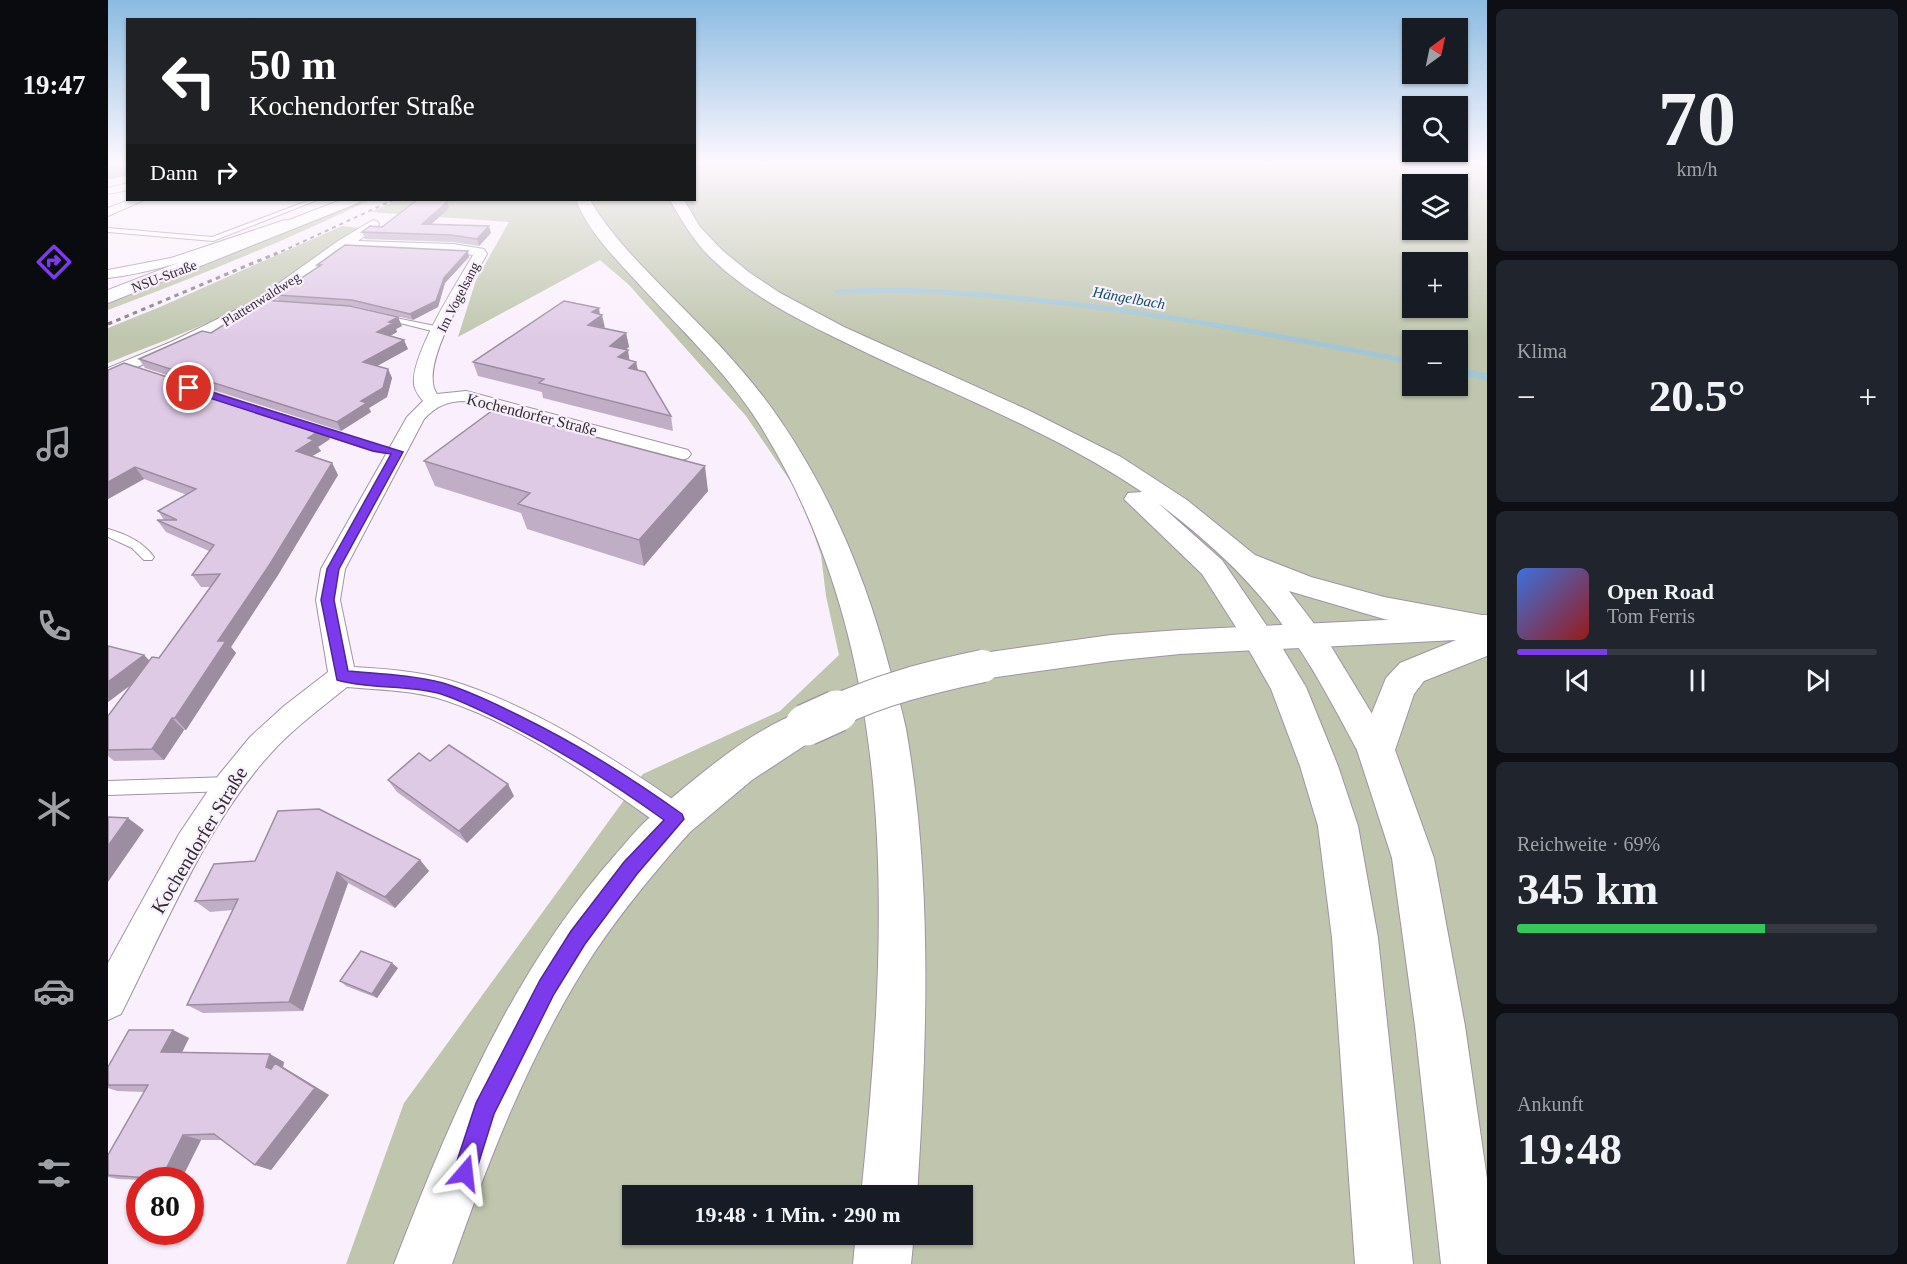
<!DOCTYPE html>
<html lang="de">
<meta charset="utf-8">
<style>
body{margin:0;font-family:Georgia,serif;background:#20242c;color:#f1f3f6;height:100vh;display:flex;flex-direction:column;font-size:22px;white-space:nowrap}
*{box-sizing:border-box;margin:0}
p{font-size:20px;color:#9ea1a6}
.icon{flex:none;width:33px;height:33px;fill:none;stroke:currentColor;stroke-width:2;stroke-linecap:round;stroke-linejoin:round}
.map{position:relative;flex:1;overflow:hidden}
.sheet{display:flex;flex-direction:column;gap:9px;padding:9px;background:#0d0f14;width:420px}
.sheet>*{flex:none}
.guide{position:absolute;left:18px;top:18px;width:570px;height:183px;border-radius:0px;box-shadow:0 2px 4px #0004;background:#202124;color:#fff;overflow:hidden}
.needle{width:39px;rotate:33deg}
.tools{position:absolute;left:1294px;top:18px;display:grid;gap:12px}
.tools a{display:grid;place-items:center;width:66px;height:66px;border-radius:0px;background:#171b24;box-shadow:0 2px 4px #0004;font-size:30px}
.speed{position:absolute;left:18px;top:1167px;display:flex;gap:12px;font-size:30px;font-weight:700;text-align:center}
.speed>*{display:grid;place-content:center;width:78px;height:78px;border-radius:50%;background:#171b24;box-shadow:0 2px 4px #0004;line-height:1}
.speed .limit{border:9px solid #d22;background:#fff;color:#111}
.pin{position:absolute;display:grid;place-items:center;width:51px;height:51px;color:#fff;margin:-26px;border:3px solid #fff;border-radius:50%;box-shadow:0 2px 6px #0007}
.me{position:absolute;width:66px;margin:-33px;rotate:17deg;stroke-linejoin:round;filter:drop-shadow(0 0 4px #0008)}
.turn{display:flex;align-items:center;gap:21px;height:126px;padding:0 24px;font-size:27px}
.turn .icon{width:78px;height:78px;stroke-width:2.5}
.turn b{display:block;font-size:42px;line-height:51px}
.then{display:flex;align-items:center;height:57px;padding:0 24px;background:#0003;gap:12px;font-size:22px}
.big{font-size:45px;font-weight:800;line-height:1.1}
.sheet .widget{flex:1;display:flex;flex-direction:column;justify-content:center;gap:9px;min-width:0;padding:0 21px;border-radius:9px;background:#20242c}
.sheet .dial{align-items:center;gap:0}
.dial b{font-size:78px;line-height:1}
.song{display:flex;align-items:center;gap:18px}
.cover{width:72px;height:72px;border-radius:9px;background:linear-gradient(135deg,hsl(220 70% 55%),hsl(0 70% 35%))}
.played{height:6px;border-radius:3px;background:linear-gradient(90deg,#7c3aed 25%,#363941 25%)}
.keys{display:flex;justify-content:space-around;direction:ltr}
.heat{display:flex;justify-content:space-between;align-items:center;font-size:33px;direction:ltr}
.charge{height:9px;border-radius:4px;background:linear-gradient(90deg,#34c759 69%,#363941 0)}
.trip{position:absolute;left:514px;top:1185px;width:351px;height:60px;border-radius:0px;background:#171b24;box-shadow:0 2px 4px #0004;font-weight:800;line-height:60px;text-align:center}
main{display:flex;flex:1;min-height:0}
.menu{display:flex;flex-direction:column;width:108px;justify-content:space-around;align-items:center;background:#090b0e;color:#9ea1a6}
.menu .icon{width:42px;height:42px}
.menu .current{color:#7c3aed}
.menu b{font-size:27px;color:#f1f3f6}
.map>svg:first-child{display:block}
.green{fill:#bfc6ad;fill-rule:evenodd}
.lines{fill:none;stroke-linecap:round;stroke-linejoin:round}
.stream-far1{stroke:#a2c6d6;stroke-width:5}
.stream{stroke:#a2c6d6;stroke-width:7}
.service-casing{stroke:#a192a6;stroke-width:2}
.minor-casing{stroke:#a192a6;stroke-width:2}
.tertiary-casing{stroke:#a192a6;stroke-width:2}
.secondary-casing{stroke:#a192a6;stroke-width:2}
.trunk-casing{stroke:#a192a6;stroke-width:2}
.service{fill:#fff;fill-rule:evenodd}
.minor{fill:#fff;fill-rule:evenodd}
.tertiary{fill:#fff;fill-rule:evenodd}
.secondary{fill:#fff;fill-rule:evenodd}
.trunk{fill:#fff;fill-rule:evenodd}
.rail-far1{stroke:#817983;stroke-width:2;stroke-dasharray:4 4;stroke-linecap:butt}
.rail{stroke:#817983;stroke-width:3;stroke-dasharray:4.5 4.5;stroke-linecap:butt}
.secondary-bridge-far1-casing{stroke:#a192a6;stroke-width:34;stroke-linecap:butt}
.secondary-bridge-casing{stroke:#a192a6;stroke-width:44;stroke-linecap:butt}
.secondary-bridge-far1{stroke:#fff;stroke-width:32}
.secondary-bridge{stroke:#fff;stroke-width:41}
.wall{fill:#c0aec6}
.shaded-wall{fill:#9c8da1}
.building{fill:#dfcae6;stroke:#9c8da1;stroke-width:1.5}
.route{fill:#7c3aed;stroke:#51269a;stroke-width:1.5}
.labels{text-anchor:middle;stroke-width:4.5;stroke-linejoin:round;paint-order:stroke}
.far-street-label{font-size:14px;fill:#322c34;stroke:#faf0fd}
.far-water-label{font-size:15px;font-style:italic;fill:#0b5168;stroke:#faf0fd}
.street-label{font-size:16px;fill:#322c34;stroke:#faf0fd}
.near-street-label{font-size:20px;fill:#322c34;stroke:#faf0fd}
</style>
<main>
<nav class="menu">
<b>19:47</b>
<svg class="icon current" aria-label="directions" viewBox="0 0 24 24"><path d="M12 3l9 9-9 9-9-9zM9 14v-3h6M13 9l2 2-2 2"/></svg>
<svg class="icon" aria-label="music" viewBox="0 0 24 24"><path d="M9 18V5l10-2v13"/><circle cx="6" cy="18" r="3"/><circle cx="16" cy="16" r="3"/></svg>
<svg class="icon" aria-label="phone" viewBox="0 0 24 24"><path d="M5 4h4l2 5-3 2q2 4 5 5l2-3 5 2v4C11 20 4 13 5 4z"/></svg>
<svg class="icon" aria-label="climate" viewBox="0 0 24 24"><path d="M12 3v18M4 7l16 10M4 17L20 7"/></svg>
<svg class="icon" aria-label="car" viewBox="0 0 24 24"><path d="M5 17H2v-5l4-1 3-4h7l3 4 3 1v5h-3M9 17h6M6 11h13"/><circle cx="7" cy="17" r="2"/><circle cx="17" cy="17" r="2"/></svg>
<svg class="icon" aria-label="filters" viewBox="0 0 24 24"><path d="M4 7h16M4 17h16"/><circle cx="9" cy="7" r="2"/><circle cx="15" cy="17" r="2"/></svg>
</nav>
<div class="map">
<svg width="1379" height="1264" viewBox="0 0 1379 1264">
<rect width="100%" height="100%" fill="#faf0fd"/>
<path class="green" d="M587,162H1379V1264H238L296,1103L535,774L672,711L731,655L718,596L713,555L693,497L638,416L521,285L492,260L350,337L368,280L401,222L263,212L289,200H586ZM1305,184H1350V230H1305ZM1305,262H1350V308H1305ZM1305,340H1350V386H1305ZM525,1196H855V1234H525Z
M247,200H262C177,241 88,277 0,310V302Z
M234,226L251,228C216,248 187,277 152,297C105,324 51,342 0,363V328L52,307Z"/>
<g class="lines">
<path class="stream-far1" d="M729,292C793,287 856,293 919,299C1049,312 1177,337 1305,362
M1350,371L1354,372"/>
<path class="stream" d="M1350,371L1379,377"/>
<defs>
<path id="service" d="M202,200H209L105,241L0,232V228L104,237Z
M273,315L332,327L336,330L332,333L276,319H273Z
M203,424L271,446L294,450L295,452L290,455L265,451L199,429V425Z
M0,529C18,534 35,542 46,557L44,560H36L24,548L0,537Z
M121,777L127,779L129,784L127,789L121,791L0,795V781Z"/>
<path id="minor" d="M20,183V190L0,194V188Z
M21,200H36L0,216V208Z
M177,220L181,221L183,224L181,227C121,246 63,270 0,278V270L63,258Z
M265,220L269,221L271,224L269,227L250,241L345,244L376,249L379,254C364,281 309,367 329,394L358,391L580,450L583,454L580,458L573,460L357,401C340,401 328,406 316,419L237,569L232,600L246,667C278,669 310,671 341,680C427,706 506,759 579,809L584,819L579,829L568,833L557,829C494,783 414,726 339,701C307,690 272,690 239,687C213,708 186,728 163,753C99,823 56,929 13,1014L0,1020V963L71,834L110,776L142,737L176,706L220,672L208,600L213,569L299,417L315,401C311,396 307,391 306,384C303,354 349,283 365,255L345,252L239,248L156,307L75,348L0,379V368L63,342L146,301L230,241Z"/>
<path id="tertiary" d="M562,200H576L592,227L615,251L642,273L672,293L736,327L922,411L1013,457L1079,500L1147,555L1203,577L1276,597L1379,616V634L1372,636L1276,619L1181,591L1221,643L1286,750L1281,761L1268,765L1255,761C1229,713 1204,663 1171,620C1137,574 1095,537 1050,503L1114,560L1167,638L1162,646L1151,650L1140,646L1094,574L1016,499L1020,493L1034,492C950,435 854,398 763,355C707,328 649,302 604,259C586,242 574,221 562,200Z"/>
<path id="secondary" d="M233,200H253L250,203L0,303V290Z
M1379,615V656L1316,681L1306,694L1287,750L1326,858L1357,1026L1379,1179V1264H1333L1307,1026L1284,858L1249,750L1278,678L1292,663L1348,640L1072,654L1003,661L875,679L863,675L858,666L863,657L875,653L1003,635L1072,630Z
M698,710L711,714L716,725L711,736L644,780L582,832L568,837L554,832L548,819L554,806C595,772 647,727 698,710Z"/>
<path id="trunk" d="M468,200H482C503,236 534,266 563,296C602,335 641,374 672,420C724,496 759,581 782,670C788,690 794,709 798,729C825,882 819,1041 809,1196H753C780,934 796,654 650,422C617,370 570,327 529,282C506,257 480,231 468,200Z
M1151,626L1163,629L1198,687L1230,766L1250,826L1270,938L1305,1264H1247L1224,938L1210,826L1192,766L1163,689L1134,638L1139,629Z
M568,801L582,806L588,819L582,832C548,870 515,910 486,953C423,1050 382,1156 344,1264H286C342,1119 403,972 508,854C525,835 543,810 568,801Z
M748,1234H806L803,1264H745Z"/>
</defs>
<use href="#service" class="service-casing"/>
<use href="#minor" class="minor-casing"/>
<use href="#tertiary" class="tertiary-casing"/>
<use href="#secondary" class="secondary-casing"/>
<use href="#trunk" class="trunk-casing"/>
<use href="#service" class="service"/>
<use href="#minor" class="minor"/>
<use href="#tertiary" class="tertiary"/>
<use href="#secondary" class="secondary"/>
<use href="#trunk" class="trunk"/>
<path class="rail-far1" d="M166,255L285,200"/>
<path class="rail" d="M0,324L169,253"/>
<defs>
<path id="secondary-bridge-far1" d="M726,712C774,689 823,677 875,666"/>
<path id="secondary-bridge" d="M698,725L729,711"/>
</defs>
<use href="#secondary-bridge-far1" class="secondary-bridge-far1-casing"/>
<use href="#secondary-bridge" class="secondary-bridge-casing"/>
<use href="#secondary-bridge-far1" class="secondary-bridge-far1"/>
<use href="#secondary-bridge" class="secondary-bridge"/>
</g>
<path class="wall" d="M339,202L341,208L323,224L383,233L371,246L345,242L257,239L254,232L274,227Z
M361,257L337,283L330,307L305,320L246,306L171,301L168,295L210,268L209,265Z
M294,326L288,329L289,332L282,336L300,349L269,366L280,369L284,378L279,397L261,408L263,412L233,431L37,368L31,359L103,333Z
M497,329L518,333L521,347L518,349L521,360L528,362L530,370L563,416L565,431L435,398L434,392L370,376L365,362Z
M0,370L216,428L222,439L210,447L213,451L204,456L224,463L230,475L170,575L123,647L128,653L78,730H76L56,760L6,761L0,756V716L24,684L0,702V646L36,655L42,661L51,658L103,587H93L84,575L101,551L58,532L49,520H56L50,511L79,495L36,479L0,499Z
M316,461L600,491L536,566L419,529L413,513L327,486Z
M322,761L406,796L359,843L289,792L280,780Z
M312,860L321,871L287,908L240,883L195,1011L95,1013L79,1005L125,910L102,912L87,901L147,861Z
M290,968L269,998L238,986L232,981Z
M65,1030L81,1038L74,1053L176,1062L175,1067L221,1095L163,1170L113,1140H93L73,1180H34L10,1179L0,1177V1155L36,1092L9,1091L0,1088V1067Z"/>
<path class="shaded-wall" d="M7,162H20V175L0,180V163Z
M339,202L341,208L316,231L314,224Z
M381,226L383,233L371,246L369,239Z
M360,251L361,257L337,283L330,307L305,320L302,314Z
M491,308L492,316L494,315L497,328L480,325L484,312Z
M290,317L294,326L288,329L289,332L273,341L269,332L281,322Z
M518,333L521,347L505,360L502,346Z
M296,340L300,349L260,371L255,362Z
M520,350L522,364L510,357Z
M528,362L531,376L521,368Z
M280,369L284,378L279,397L261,408L263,412L233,431L229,422L253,401Z
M216,428L222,439L210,447L213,451L194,462L188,451L200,438Z
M224,463L230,475L170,575L123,647L128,653L78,730L67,718L110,641Z
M597,466L600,491L536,566L531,540Z
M27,467L36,479L0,499V482Z
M36,655L47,667L0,702V682Z
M64,718L76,730L56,760L44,749Z
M400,784L406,796L359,843L351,831Z
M20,818L36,830L0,882V846Z
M312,860L321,871L287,908L277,897Z
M229,872L240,883L195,1011L181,1002Z
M284,963L290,968L269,998L264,994Z
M65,1030L81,1038L70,1060L53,1052Z
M162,1054L176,1062L175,1067L221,1095L163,1170L147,1165L172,1074L158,1067Z
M75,1135L93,1140L73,1180H60L53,1179Z"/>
<path class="building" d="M309,200H337L339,202L314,224L381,226L369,239L343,235L254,232L262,226L274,227Z
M237,245L360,251L336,278L328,301L302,314L244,300L168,295L213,265H209Z
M155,300L242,306L290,317L281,322L285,323L269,332L296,340L255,362L280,369L275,388L253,401L259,403L229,422L31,359L94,331L103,333Z
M456,301L491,308L484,312L494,315L480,325L518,333L502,346L520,350L510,357L528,362L521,368L537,372L563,416L431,383L436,379L365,362Z
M16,363L216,428L200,438L206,440L188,451L224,463L162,564L110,641H118L67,718H64L44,749L0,750V716L44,657L51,658L112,574L84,575L106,545L49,520H69L50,511L88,489L27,467L0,482V370Z
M385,410L597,466L531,540L410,504L422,493L316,461Z
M0,646L36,655L0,682Z
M341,745L400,784L351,831L280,780L311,753L322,761Z
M211,809L312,860L277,897L229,872L181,1002L79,1005L130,899L87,901L106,864L147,861L170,811Z
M0,817L20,818L0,846Z
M253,951L284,963L264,994L232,981Z
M21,1030H65L53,1052L162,1054L158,1067L163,1069L167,1063L207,1088L147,1165L106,1134L75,1135L53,1179L0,1175V1155L40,1085H0V1067Z"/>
<linearGradient id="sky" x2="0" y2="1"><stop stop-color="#8cbbe1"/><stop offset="0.48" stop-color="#fdf8fe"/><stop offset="1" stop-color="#fdf8fe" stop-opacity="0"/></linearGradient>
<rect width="1379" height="339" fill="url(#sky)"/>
<path class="route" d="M77,386H84L295,452L231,569L226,600L240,671C272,674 304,675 335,683C361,691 386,703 410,715C471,745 519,775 574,814L576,819L529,874L477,944L446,994L386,1114L365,1181L357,1184L349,1181L345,1173L368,1103L432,980L463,931L516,862L556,820C505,783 457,753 400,724C378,713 357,702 333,694C300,684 262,690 229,680L213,600L219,569L283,454L265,451L77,390Z"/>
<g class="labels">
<g class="far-street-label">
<text transform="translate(56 276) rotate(-21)" y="5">NSU-Straße</text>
<text transform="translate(350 297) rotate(-63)" y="5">Im Vogelsang</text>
<text transform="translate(153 299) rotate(-32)" y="5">Plattenwaldweg</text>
</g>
<g class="far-water-label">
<text transform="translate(1021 298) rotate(10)" y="5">Hängelbach</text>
</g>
<g class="street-label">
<text transform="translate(424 414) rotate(14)" y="6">Kochendorfer Straße</text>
</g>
<g class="near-street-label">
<text transform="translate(91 840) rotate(-59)" y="7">Kochendorfer Straße</text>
</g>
</g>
</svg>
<div class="tools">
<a><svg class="needle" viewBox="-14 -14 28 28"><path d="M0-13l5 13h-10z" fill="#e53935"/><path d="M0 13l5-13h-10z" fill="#9ea1a6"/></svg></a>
<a><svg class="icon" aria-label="search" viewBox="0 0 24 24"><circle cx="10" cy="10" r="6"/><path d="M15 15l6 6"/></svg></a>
<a><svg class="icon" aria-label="layers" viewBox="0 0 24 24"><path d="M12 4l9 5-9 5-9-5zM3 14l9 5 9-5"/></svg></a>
<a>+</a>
<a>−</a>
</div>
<div class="speed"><div class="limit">80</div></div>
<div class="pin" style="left:81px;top:388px;background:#d93025"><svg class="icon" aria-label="arrive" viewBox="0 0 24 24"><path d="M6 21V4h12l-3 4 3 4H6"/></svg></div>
<svg class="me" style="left:357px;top:1173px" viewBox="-20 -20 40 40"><path d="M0-17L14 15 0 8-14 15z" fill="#7c3aed" stroke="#fff" stroke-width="4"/></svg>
<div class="trip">19:48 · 1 Min. · 290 m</div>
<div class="guide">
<div class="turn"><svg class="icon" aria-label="left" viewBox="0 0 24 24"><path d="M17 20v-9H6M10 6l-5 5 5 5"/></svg><div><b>50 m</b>Kochendorfer Straße</div></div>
<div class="then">Dann<svg class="icon" aria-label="right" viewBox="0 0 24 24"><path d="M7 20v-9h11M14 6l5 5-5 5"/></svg></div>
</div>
</div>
<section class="sheet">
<div class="widget dial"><b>70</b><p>km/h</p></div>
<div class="widget"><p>Klima</p>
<div class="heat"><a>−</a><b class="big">20.5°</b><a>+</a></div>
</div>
<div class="widget">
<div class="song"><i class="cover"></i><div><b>Open Road</b><p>Tom Ferris</p></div></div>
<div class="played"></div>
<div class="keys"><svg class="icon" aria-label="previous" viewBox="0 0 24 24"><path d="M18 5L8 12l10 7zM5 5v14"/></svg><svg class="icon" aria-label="pause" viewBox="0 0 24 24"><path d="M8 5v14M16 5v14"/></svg><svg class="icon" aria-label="next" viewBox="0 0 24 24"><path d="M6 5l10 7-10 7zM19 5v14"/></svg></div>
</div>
<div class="widget"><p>Reichweite · 69%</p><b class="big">345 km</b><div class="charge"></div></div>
<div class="widget"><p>Ankunft</p><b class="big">19:48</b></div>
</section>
</main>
